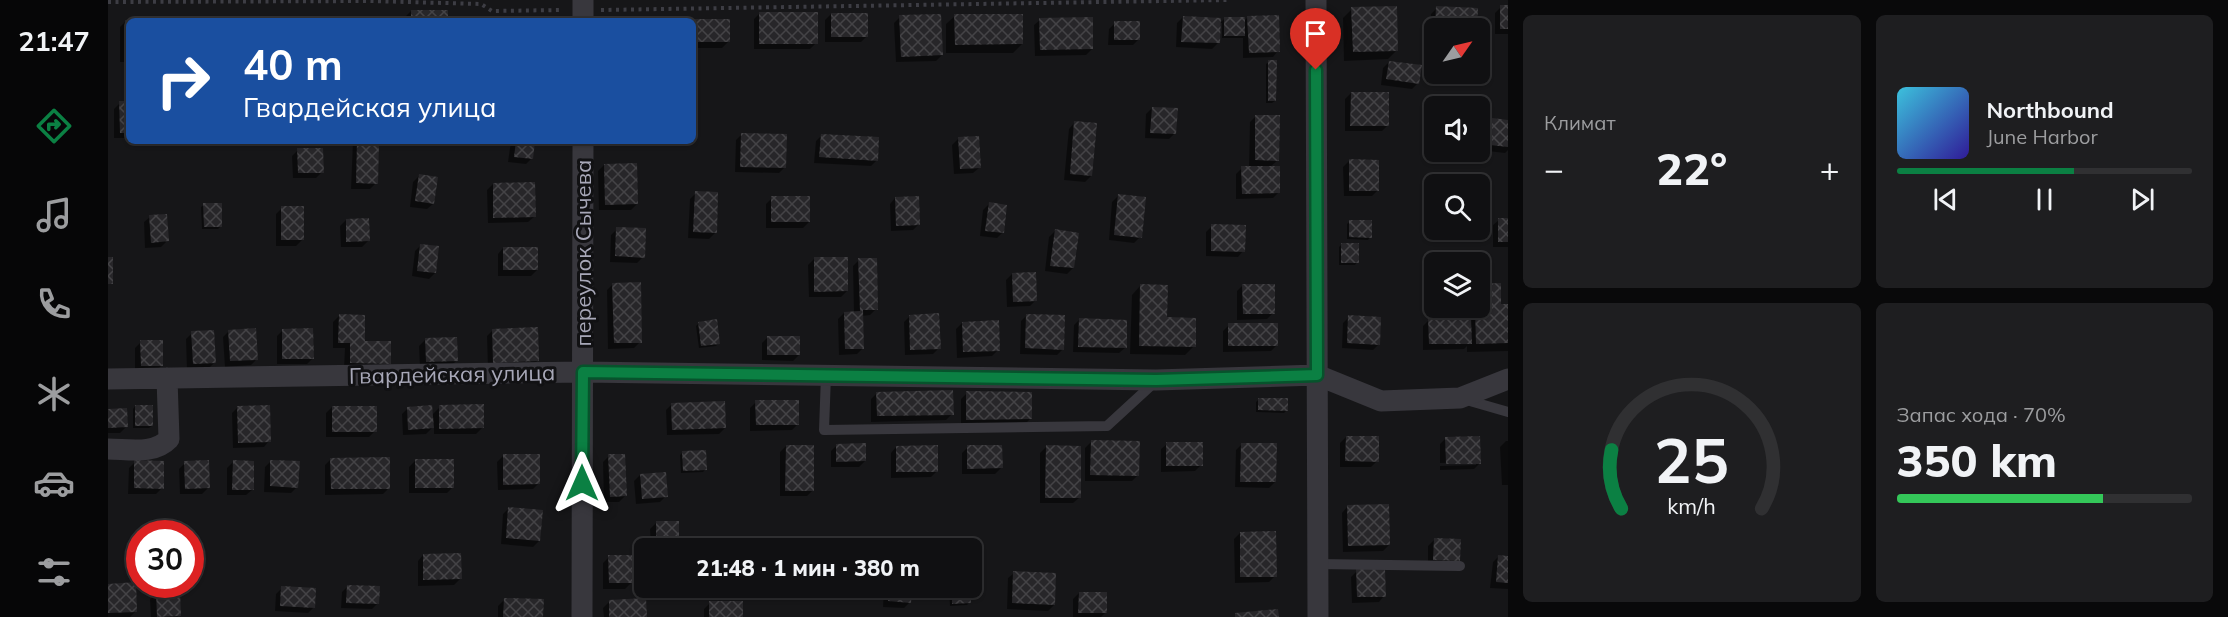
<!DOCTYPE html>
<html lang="ru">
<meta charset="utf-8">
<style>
body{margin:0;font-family:Mulish,sans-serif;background:#1e1e20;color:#f1f3f6;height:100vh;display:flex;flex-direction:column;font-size:22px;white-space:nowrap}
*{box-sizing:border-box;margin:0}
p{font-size:20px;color:#9c9d9f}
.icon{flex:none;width:33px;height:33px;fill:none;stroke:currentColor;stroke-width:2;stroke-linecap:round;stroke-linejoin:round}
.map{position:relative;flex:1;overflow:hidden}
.sheet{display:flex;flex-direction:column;gap:15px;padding:15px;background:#09090a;width:720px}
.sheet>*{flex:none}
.hud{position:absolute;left:18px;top:18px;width:570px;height:126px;border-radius:9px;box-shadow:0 2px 4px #0004,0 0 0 2px #303032;background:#1a4fa0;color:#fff;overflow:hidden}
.needle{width:39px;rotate:56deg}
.fabs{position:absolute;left:1316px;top:18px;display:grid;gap:12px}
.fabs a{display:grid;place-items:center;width:66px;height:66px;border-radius:9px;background:#101012;box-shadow:0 2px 4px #0004,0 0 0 2px #303032;font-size:30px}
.speed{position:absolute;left:18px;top:520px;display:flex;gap:12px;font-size:30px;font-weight:700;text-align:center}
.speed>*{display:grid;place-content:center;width:78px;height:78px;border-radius:50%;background:#101012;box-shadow:0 2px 4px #0004,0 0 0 2px #303032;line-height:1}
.speed .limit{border:9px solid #d22;background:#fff;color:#111}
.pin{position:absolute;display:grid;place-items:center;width:51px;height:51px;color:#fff;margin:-62px -26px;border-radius:50% 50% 50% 0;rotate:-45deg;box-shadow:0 0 6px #0007}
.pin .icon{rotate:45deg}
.me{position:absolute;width:66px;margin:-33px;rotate:0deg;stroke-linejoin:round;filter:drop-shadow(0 0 4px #0008)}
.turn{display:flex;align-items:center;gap:21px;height:126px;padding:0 18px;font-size:27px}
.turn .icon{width:78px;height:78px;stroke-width:2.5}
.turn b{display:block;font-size:42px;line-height:51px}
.big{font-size:45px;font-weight:800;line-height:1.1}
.sheet .tile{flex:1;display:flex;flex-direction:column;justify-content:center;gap:9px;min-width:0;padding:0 21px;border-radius:9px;background:#1e1e20}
.sheet .dial{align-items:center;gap:0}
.dial svg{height:156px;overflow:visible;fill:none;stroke:#303032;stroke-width:7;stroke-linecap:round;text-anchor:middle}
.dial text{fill:#f1f3f6;stroke:none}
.song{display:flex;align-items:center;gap:18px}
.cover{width:72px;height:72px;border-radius:9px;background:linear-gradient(135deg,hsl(190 70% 55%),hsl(250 70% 35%))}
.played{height:6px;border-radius:3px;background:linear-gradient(90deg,#0b8043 60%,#303032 60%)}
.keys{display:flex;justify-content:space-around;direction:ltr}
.heat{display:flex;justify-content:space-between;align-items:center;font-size:33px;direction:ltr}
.charge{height:9px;border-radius:4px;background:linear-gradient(90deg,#34c759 70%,#303032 0)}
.sheet .tiles{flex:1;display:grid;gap:15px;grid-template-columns:repeat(2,1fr)}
.trip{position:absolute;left:526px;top:538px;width:348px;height:60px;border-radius:9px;background:#101012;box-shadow:0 2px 4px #0004,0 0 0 2px #303032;font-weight:800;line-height:60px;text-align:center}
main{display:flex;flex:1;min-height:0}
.dock{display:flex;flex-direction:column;width:108px;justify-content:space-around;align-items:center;background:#060607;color:#9c9d9f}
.dock .icon{width:42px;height:42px}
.dock .on{color:#0b8043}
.dock b{font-size:27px;color:#f1f3f6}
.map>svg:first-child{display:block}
.shadow{fill:#0007}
.building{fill:url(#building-cross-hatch)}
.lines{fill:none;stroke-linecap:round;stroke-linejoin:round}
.path{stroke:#3d3d44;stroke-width:4;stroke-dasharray:3 4.5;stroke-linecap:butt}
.service{stroke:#38373d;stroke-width:10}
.minor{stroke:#38373d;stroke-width:21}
.route-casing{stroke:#07532c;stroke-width:15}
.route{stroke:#0b8043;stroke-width:10}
.labels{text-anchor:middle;stroke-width:6;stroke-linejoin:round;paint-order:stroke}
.street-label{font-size:22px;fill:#a8a8b8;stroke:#111113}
</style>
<main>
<nav class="dock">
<b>21:47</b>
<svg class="icon on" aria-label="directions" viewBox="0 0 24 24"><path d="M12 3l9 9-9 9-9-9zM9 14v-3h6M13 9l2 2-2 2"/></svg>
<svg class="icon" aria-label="music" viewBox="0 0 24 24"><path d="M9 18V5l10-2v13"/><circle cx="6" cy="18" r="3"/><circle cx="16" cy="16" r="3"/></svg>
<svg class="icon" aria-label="phone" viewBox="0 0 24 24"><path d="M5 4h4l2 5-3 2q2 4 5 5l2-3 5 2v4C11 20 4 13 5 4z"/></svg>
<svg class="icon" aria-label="climate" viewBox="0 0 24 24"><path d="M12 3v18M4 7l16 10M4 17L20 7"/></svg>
<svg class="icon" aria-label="car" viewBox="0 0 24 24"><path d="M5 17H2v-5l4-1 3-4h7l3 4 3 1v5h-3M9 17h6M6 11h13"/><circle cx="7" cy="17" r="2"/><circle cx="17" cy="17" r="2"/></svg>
<svg class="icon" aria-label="filters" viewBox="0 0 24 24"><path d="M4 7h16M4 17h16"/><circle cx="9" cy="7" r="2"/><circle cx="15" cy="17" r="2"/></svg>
</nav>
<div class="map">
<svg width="1400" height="617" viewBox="0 0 1400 617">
<defs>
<pattern id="building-cross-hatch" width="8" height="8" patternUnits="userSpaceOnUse" patternTransform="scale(1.5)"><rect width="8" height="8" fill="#272629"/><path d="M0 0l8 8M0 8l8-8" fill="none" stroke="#444346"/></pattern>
</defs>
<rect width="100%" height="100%" fill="#161618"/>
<path class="shadow" d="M1393,7H1400V34H1387V13Z
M1329,8L1369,9L1368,28H1326V38H1322L1323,14Z
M1244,9L1289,50L1280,59L1236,61L1235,18Z
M303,11L339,21H298L297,17Z
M652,13L708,43L702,49H646V19Z
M723,14L759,36L753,42H717V20Z
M847,16L914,44L905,53H838V24Z
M792,17L834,55L828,61L788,62L786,23Z
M1075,17L1110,43L1104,49L1068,47L1069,23Z
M1140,17L1170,51L1165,57L1135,58V38H1114V23H1112L1117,18L1135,22Z
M587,20L620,42L614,48H585V22Z
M932,20L984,49L978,55L927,56L926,25Z
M18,21H21V62H12V27Z
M1007,23L1031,39L1025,45H1000L1001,29Z
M1161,62L1167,101L1164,103H1158V64Z
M1281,62L1310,83L1304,89L1273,85L1275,68Z
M1243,93L1280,125L1274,131H1237V99Z
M12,103H21V138H6V109Z
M1044,108L1067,133L1061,139L1037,138L1038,114Z
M1148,116L1170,160L1162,167L1171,192L1165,198L1128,199V174L1134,168H1141L1142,122Z
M1376,119L1400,121V150L1397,153L1371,150V124Z
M966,123L983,176L977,182L956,180L961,129Z
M634,134L677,167L671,173L627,172L628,140Z
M714,135L769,160L763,166L706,163L708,141Z
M850,139L871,168L865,173L846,174L844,145Z
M245,141H270L268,183L262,189H243Z
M403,141H426L423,159L418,164L400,162Z
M190,150L214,172L208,178H185L184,156Z
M1241,161L1270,190L1264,196H1236L1235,167Z
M496,165L529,204L523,210H491L490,171Z
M311,176L325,204L319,209L302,207L305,182Z
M385,184L426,217L420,222L380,223L379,190Z
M588,193L607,233L601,239L580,238L582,199Z
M1010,196L1032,237L1026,243L1001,240L1004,202Z
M664,198L701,222L695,228H658V204Z
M787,198L811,224L805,230L783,231L782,204Z
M881,204L895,232L889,238L872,236L875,210Z
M96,205L113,226L110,229H94L93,207Z
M174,208L194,240L188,246H168V214Z
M42,217L59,241L53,247L37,248L36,222Z
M238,220L260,241L254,247H233L232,226Z
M1391,220H1400V247H1385V225Z
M1242,221L1262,237L1260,240L1239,239V224Z
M1104,226L1135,251L1130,257L1098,256V232Z
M509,229L535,257L529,263L502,262L503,235Z
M947,231L965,268L959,274L937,271L941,237Z
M1234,244L1249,262L1247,265H1231V247Z
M313,245L327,273L321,279L304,276L307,251Z
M395,248L429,270L423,276H390V254Z
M706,259L739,291L733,297H701L700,265Z
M751,260L768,309L762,315L754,316L755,348L749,354L731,355L730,319L736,313H746L745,266Z
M904,274L928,300L922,306L899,307L898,280Z
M505,284L532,342L526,348L500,349L499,290Z
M1135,285L1165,313L1159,319L1129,320V291Z
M1371,285L1392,306H1400V351L1359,352V346L1356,349L1315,350V326L1321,320H1358V308H1371Z
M1032,286L1057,319L1086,346L1077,355L1022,354L1024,295Z
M919,315L955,349L949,355L912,354L913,321Z
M231,316L255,342L281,364L275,370L236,369L237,348H225V322Z
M802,316L831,348L825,354L797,355L796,322Z
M1241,317L1271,344L1265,350L1234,348L1235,323Z
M971,320L1017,348L1011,353L965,352L966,325Z
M591,323L610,344L608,346L591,348L588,326Z
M854,323L890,350L884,356L849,358L848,329Z
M1121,325L1169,345L1163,351L1115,352V331Z
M175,330L205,358L199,364H169V336Z
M385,330L430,360L424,366L380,368L379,336Z
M121,331L149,359L143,365L117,367L115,337Z
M84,333L106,363L100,369L79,370L78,339Z
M660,337L691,355L685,361L654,360V343Z
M317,340L349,360L343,366L312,367L311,346Z
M33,342L54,365L48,371H27V348Z
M769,393L844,414L838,420L763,422V399Z
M859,393L922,419L916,425H853V399Z
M1151,399L1179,410L1176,413L1148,412V402Z
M648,402L690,424L684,430L642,431V408Z
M564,404L617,428L611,434L559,435L558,410Z
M27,406L44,426L41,428H25V409Z
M130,407L161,441L156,447L125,448L124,413Z
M224,407L267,431L261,437H218V413Z
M332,407L374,428L368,434H326V426L318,434L295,435L294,414L300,408L324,415Z
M0,410L18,427L12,433H0Z
M1238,437L1269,461L1263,467H1232V443Z
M1338,438L1372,463L1366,469L1332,470V466L1368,465V462L1332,463V444Z
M1398,441H1400V485H1394L1392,447Z
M983,442L1030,475L1024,481H977V448Z
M1059,444L1093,465L1087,471L1053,472V449Z
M1134,444L1167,482L1161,488L1127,487L1128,450Z
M729,445L757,461L751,467H723V451Z
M678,446L705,490L699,496H672V452Z
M788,447L829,471L823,477L783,478V453Z
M860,447L893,468L887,474H854V453Z
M938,447L971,498L965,503H932V453Z
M575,452L597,470L595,472L573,473L572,455Z
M395,456L431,483L425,489L390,490L389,462Z
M501,456L517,496L511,502H496L495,462Z
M223,459L281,488L275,494L217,495V465Z
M163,461L189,487L183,493L156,492L157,467Z
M307,461L345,487L339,493H301V467Z
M27,462L54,488L48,494H20L21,468Z
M125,462L144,490L138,495H119V468Z
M77,463L100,488L94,494H72L71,469Z
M532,475L558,496L552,502L528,504L526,481Z
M1239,507L1281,545L1275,551L1235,552L1234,513Z
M401,508L431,541L425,547L393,544L395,514Z
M548,523L570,549H543L542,529Z
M1132,533L1167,576L1161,582L1127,583L1126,539Z
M1326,540L1351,541L1345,566H1320V546Z
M315,555L352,579L346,585L310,586V561Z
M1391,556L1400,557V589L1382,588L1385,562Z
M501,557L523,583L517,589H495V563Z
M1249,571L1276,596L1271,602L1244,603L1243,577Z
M906,573L946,605L940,611L899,609L900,578Z
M0,585L28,611L22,617H0Z
M240,586L270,603L264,609L233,608L234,592Z
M174,588L206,607L200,613L167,611L168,594Z
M776,588H803L802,602L796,608L775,607Z
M841,588H861V603L859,605L842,606Z
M48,593L71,615L69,617H43L42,599Z
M971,593L997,613L993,617H965V599Z
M396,600L434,617H390V606Z
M501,602L537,617H496L495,608Z
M602,603L634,617H596V609Z"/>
<path class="building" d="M1392,5H1400V29H1392Z
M1289,6L1290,51L1245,52L1243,7Z
M1328,6L1370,8L1369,28H1327Z
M303,10H340V21H303Z
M651,12H710V44H651Z
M723,13H760V37H723Z
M833,14L835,55L793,57L791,15Z
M846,14H915V44L847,45Z
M1171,15L1172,52L1141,53L1139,16Z
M1075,16L1113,18L1112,43L1073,42Z
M59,17L114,19V21H59Z
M371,17L429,18V21H371Z
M985,17V49L932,50L931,18Z
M1116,17H1137V36H1116Z
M586,19H622V42H586Z
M17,20H21V57H17Z
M1006,21H1032V40H1006Z
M1160,60H1169L1168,101H1160Z
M1281,61L1314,65L1311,84L1278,79Z
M1243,92H1281V126H1242Z
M11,101H21V133H12Z
M1044,107L1070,108L1068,134L1042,133Z
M1147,115H1172L1171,161L1147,160Z
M1376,117L1400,120V147L1373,144Z
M966,121L989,123L984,176L962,174Z
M633,133L679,134L678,168L632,167Z
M713,134L771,137L770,161L711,157Z
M871,136L873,168L852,169L850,137Z
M249,141H271L270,184L248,183Z
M408,141H427L425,159L406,157Z
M189,148H215L216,173H190Z
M1241,159L1271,160V191H1241Z
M529,163L530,204L497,205L496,164Z
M1133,166H1172V193L1134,194Z
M311,174L330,177L326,204L307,201Z
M427,182L428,217L385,218V183Z
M587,191L610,192L609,233L585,232Z
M1010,194L1038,197L1034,238L1006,235Z
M663,196H702V222H663Z
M811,196L812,225L788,226L787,197Z
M881,202L899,205L896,233L877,231Z
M95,203H114V227H96Z
M173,206H196V240H173Z
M59,214L61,241L43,243L41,215Z
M261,218L262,241L238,242V219Z
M1390,218H1400V242H1390Z
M1241,220H1264V238L1241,237Z
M1103,224L1138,225L1137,252L1103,251Z
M508,227L538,228L537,258L507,256Z
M947,229L971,233L966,268L942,266Z
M1233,243H1251V263H1233Z
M312,244L331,246L328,273L309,271Z
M395,247H430V270H395Z
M0,257H5V284H0Z
M706,257H740V291L706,292Z
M750,258H769L770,310H755L756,349H737L736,312L752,311Z
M928,272L929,301L905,302L904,273Z
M533,282L534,343H506L504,283Z
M1393,283V304H1400V343L1368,344L1367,308H1371V284Z
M1032,284L1060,285L1059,317L1088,318V347L1031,346Z
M1134,284H1167V314H1135Z
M831,313L833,349L802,350L801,315Z
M231,314L257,315V341H283V364L242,363V343H230Z
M918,314L957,315L956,350L917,348Z
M1240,315L1273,317L1272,345L1239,343Z
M971,318L1019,320V348L970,347Z
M1363,318L1364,344H1321L1320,319Z
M609,319L612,344L593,346L590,322Z
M891,320L892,351L855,352L854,322Z
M1120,323H1170V346H1120Z
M430,327L431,361L385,363L384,329Z
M148,328L150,360L122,361L120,330Z
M205,328L206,359H174V329Z
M106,330L108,363L85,364L83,331Z
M659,336H692V355H659Z
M349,337L350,361L318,362L317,338Z
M32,340H55V366H33Z
M845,390L846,415L769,416L768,392Z
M858,391L924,392V419L858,420Z
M1150,398H1180V411L1150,410Z
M647,400H691V425H648Z
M617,401L618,428L564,430L563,403Z
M376,404V428L331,429V405Z
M27,405H45V426H27Z
M162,405L163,442L130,443L129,406Z
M324,405L326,428L300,430L299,407Z
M224,406H269V432H224Z
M19,408L20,427L0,428V409Z
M1238,436H1271V462L1237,461Z
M1372,436L1373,464H1338L1337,437Z
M983,440L1032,441L1031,476L982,475Z
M1058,442H1095V466H1058Z
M758,443V461L728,462V444Z
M1133,443H1169L1168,482H1132Z
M678,445H706V491H677Z
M830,445V472H788V446Z
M859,445H894L895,468L859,469Z
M938,445L973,446V498H937Z
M598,450L599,470L575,471L574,451Z
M395,454H432V484L395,485Z
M500,454H517L519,496L502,497Z
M282,457V489H223L222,458Z
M307,459H346V488H307Z
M26,460L56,461V489L26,488Z
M101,460L102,488L77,489L76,461Z
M125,460L146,461V490H124Z
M162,460L192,461L190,488L162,486Z
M558,472L560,497L534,499L532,474Z
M1281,504L1282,545L1240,546L1239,505Z
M400,507L435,510L432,541L398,538Z
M548,521H571V549H548Z
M1168,531L1169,577H1132V532Z
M1326,538L1353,539L1352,561L1325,560Z
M353,553L354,579L315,580V554Z
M500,555H524V583H501Z
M1390,555L1400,556V583L1388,582Z
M1248,569H1277L1278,597H1249Z
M905,571L948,573L947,605L904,603Z
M28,582L29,612L0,613V584Z
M239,585L272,586L271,604L238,603Z
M173,586L208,588L207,608L172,606Z
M781,588H804L803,603L780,601Z
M844,588H862L863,603L844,604Z
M72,591L73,616L49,617L48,592Z
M971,592H999V613H970Z
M396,598L436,599L435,617H395Z
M538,598L539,617H501V600Z
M601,601H635V617H601Z
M1170,609L1171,617H1127V613Z"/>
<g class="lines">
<path class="path" d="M0,2L262,1L373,4L384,11L455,10
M493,10L1119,0"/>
<path class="service" d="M718,375L716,430L999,426L1048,381
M1355,399L1400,412
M1210,564L1352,566"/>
<path class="minor" d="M475,0V21
M1208,0L1210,617
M0,379L475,372L1048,380L1209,375L1273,401L1352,398L1400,379
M0,449C20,449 46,455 61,439L59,378
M474,617L475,141"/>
</g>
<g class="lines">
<defs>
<path id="route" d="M474,483L475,372L1048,380L1209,375L1208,70"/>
</defs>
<use href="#route" class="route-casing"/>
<use href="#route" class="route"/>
</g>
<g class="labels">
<g class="street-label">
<text transform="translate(475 253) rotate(-90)" y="8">переулок Сычева</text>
<text transform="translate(344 374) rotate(-1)" y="8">Гвардейская улица</text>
</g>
</g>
</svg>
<div class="fabs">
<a><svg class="needle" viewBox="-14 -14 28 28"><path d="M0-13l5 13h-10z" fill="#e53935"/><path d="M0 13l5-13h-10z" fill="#9c9d9f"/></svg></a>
<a><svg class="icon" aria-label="sound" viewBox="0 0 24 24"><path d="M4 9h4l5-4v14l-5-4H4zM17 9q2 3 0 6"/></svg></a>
<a><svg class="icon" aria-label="search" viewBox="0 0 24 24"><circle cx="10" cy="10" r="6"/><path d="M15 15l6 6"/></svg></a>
<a><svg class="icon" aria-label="layers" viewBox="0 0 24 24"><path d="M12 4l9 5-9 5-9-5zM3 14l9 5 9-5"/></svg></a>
</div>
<div class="speed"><div class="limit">30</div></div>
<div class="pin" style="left:1208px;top:70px;background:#d93025"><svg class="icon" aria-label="arrive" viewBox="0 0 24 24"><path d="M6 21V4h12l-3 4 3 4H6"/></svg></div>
<svg class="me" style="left:474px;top:483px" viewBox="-20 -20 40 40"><path d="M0-17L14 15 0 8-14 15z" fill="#0b8043" stroke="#fff" stroke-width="4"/></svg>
<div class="trip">21:48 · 1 мин · 380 m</div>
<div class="hud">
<div class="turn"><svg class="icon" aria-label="right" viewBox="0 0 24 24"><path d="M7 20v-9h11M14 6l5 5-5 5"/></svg><div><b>40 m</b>Гвардейская улица</div></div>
</div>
</div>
<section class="sheet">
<div class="tiles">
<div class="tile"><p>Климат</p>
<div class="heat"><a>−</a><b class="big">22°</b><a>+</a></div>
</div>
<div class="tile">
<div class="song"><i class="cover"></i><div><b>Northbound</b><p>June Harbor</p></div></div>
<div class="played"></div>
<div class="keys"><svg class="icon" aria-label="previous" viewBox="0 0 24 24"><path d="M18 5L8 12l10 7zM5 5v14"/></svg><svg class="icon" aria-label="pause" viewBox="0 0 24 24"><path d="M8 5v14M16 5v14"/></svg><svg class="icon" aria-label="next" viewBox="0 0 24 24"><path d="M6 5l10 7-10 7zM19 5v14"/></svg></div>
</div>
<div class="tile dial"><svg viewBox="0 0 100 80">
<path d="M14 69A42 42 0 1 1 86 69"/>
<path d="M14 69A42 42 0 0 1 9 39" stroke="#0b8043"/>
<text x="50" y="56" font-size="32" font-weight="700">25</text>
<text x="50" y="72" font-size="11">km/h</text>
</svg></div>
<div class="tile"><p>Запас хода · 70%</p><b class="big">350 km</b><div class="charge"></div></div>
</div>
</section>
</main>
